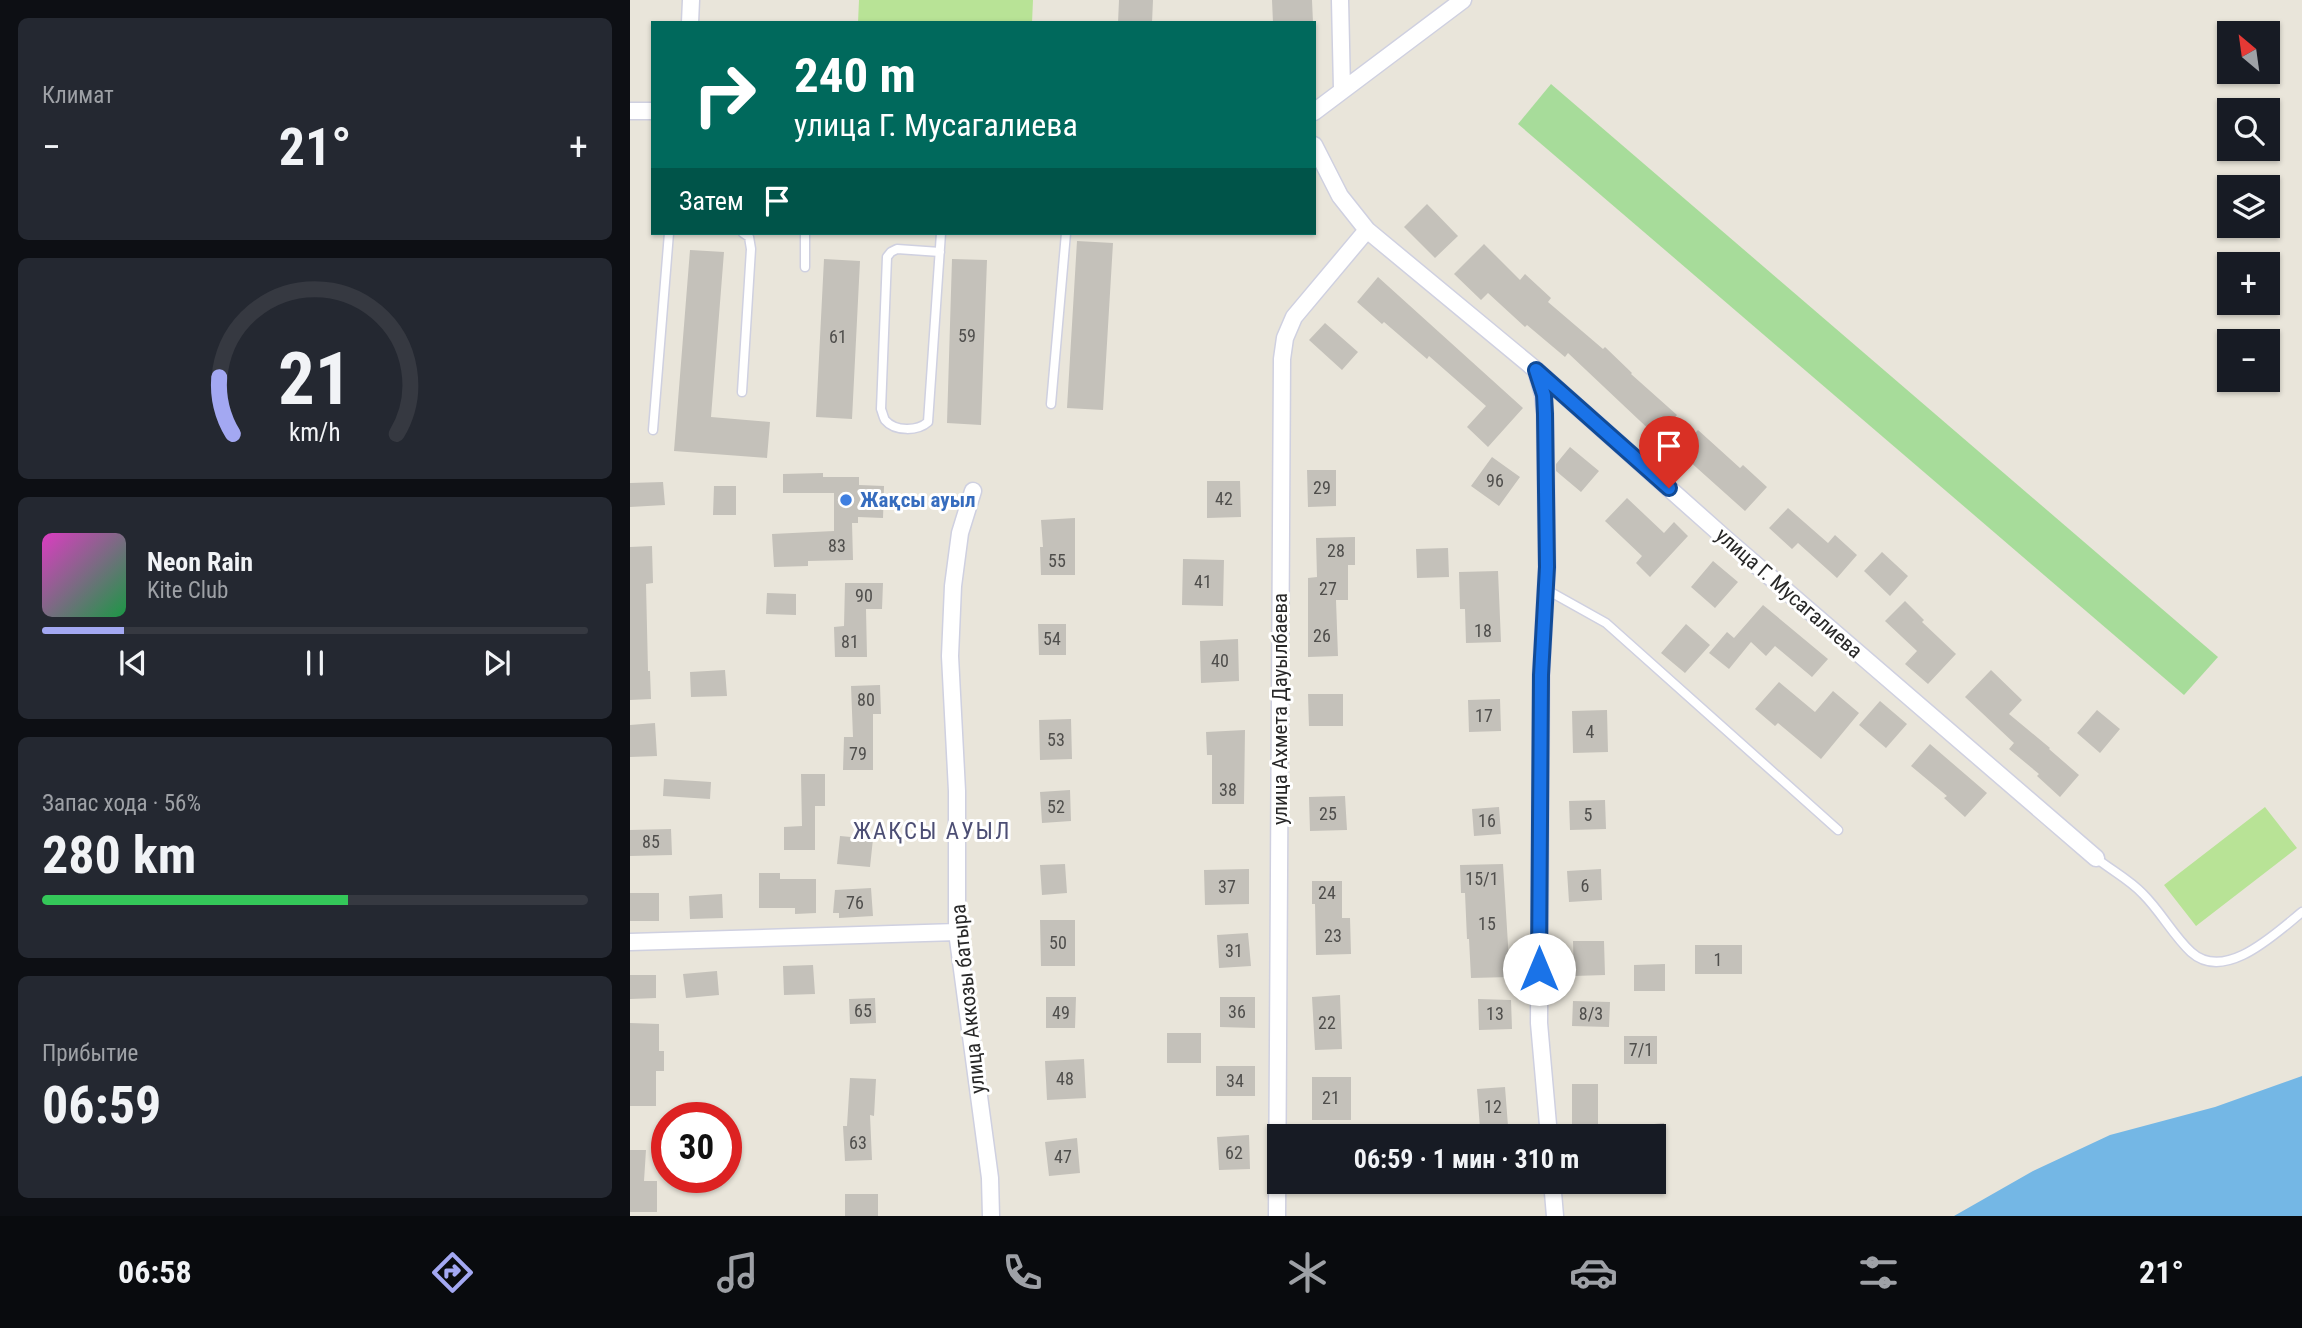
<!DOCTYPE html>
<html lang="ru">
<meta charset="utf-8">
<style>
body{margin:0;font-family:"Roboto Condensed",sans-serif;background:#242831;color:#f1f3f6;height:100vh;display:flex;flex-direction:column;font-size:26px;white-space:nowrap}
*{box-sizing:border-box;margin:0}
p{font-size:23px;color:#9ea1a6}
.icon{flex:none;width:38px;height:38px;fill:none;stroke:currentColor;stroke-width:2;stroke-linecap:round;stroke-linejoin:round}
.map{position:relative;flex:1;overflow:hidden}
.sheet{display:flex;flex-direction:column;gap:18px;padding:18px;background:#0d0f14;width:630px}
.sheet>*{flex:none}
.guide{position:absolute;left:21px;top:21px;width:665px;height:214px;border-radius:0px;box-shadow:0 2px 5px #0004;background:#00695c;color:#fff;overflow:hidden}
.needle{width:46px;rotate:331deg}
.controls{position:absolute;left:1587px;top:21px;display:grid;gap:14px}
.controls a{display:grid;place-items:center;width:63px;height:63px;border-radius:0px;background:#171b24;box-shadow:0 2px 5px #0004;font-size:35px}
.speed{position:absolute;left:21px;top:1102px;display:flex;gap:14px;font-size:35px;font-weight:700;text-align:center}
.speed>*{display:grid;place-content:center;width:91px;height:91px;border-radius:50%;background:#171b24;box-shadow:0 2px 5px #0004;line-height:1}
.speed .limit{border:10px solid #d22;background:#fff;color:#111}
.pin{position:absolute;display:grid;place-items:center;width:60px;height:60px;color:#fff;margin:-72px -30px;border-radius:50% 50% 50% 0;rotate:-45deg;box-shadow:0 0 7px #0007}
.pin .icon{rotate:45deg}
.me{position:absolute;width:77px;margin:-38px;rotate:0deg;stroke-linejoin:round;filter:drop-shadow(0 0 5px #0008)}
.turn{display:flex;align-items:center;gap:24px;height:147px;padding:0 28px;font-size:32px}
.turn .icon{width:91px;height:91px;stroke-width:2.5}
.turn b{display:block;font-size:49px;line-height:60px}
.then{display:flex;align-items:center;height:66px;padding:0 28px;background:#0003;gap:14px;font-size:26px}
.big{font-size:52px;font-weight:700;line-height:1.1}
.sheet .card{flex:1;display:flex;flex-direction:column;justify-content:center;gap:10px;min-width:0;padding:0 24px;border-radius:10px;background:#242831}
.sheet .dial{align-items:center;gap:0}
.dial svg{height:182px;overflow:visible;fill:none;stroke:#363941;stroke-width:7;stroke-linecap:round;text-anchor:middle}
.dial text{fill:#f1f3f6;stroke:none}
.song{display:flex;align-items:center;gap:21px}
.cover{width:84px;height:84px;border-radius:10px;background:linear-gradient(135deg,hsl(310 70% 55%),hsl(140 70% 35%))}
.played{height:7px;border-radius:4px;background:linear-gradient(90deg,#a3a8f2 15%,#363941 15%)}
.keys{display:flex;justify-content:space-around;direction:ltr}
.heat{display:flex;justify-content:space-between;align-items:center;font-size:38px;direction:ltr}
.charge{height:10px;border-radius:5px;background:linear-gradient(90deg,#34c759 56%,#363941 0)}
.trip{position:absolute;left:637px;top:1124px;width:399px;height:70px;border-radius:0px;background:#171b24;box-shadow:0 2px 5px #0004;font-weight:700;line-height:70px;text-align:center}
.dock{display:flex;height:112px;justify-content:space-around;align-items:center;background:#090b0e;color:#9ea1a6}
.dock .icon{width:49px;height:49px}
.dock .on{color:#a3a8f2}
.dock b{font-size:32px;color:#f1f3f6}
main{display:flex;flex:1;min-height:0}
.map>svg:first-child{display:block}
.green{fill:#a7dc9a}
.pitch{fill:#b8e396}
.water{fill:#74b7e5}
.building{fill:#c4c1ba}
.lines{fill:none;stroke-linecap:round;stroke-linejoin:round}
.service-casing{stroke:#cfd0e0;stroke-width:11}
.minor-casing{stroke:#cfd0e0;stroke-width:19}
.service{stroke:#fff;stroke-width:8}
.minor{stroke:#fff;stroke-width:16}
.route-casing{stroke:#114b97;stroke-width:18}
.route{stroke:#1a73e8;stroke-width:12}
.shop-dot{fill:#3f7fe0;stroke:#fff;stroke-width:2.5}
.labels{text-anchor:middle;stroke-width:6;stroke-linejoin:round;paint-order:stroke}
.number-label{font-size:18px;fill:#4f4e4c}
.shop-label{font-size:21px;font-weight:bold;fill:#366cbe;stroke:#fff;text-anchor:start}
.street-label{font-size:21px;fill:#282828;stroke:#fff}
.neighbourhood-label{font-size:23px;letter-spacing:2px;fill:#4c4e74;stroke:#fff}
</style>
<main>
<section class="sheet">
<div class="card"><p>Климат</p>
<div class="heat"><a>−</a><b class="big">21°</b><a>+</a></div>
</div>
<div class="card dial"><svg viewBox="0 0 100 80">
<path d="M14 69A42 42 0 1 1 86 69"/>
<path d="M14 69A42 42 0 0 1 8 44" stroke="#a3a8f2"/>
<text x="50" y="56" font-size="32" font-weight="700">21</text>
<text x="50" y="72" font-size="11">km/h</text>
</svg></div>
<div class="card">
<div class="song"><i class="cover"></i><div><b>Neon Rain</b><p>Kite Club</p></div></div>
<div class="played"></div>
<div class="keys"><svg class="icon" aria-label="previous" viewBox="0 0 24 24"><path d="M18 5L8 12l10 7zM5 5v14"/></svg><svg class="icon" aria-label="pause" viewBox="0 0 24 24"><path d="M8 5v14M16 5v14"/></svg><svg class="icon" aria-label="next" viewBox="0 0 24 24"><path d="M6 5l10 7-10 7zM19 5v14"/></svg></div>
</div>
<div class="card"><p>Запас хода · 56%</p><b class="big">280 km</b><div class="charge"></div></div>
<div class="card"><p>Прибытие</p><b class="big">06:59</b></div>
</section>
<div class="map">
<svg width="1672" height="1216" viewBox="0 0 1672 1216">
<rect width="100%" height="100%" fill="#e9e5da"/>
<path class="green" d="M921,84L1588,657L1554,695L888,124Z"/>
<path class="pitch" d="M229,0H403L402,23H228Z
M1635,807L1667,848L1566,926L1534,885Z"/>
<path class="water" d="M1672,1076V1216H1324L1403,1171L1480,1135L1585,1107Z"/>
<path class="building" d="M489,0H523L522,23H488Z
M642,0H682L683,23H643Z
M797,204L828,236L805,258L774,227Z
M447,241L483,243L473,410L437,408Z
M854,244L890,280L895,274L921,298L918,302L973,349L975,347L1002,373L1001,374L1047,415L1027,437L938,353L935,357L897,325L895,327L858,293L851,300L824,274Z
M60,250L94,252L81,417L140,422L137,458L44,451Z
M194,259L230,261L222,419L186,417Z
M322,259L357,260L351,425L317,423Z
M748,277L893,408L858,447L837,427L856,406L799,356L797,359L754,322L752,324L727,302Z
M695,323L728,352L712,370L679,340Z
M1068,430L1110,468L1113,465L1137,487L1115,511L1048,451Z
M940,447L969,471L951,492L926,471V464Z
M862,457L890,477L869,506L841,486Z
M677,470H706V506L678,507Z
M193,473V477H229V485L254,486L253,518L228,517V523H222L223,560L178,561V566L144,567L142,534L204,531V493H153V474Z
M577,481H610L611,517L577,518Z
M33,482L35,505L0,507V483Z
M84,486H106V515H83Z
M997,498L1034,533L1044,522L1058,536L1020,577L1006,563L1012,556L975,521Z
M1158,508L1198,543L1205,535L1227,555L1207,578L1168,543L1162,549L1139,528Z
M445,518V575H411L410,547H413L411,520Z
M725,537V565H718V600H706L708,656L678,657V578L687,577L686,538Z
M22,546L23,583L16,584L18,671H20L21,699L0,700V547Z
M818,548L819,577L787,578L786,549Z
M1252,552L1278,576L1260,596L1234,571Z
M553,559L594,560L593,606L552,605Z
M1083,561L1108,582L1085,608L1061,587Z
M868,571L871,642L836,643L835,609H830L829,572Z
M215,583H253L252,609H236L237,657H205L204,627L214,626Z
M137,593L166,594V615L136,614Z
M1275,601L1294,620L1292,622L1326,654L1298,684L1275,664L1287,651L1255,621Z
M1133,605L1198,659L1182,677L1145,646L1136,656L1121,642L1099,669L1079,653L1097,632L1104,638Z
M408,624H436V655H409Z
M1056,624L1080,645L1055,673L1031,653Z
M608,639L609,681L571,683L570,641Z
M95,670L97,696L61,697L60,672Z
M1361,670L1392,700L1379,714L1420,748L1419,749L1449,775L1430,797L1407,776L1409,774L1379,749L1384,743L1335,697Z
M1149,682L1185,712L1203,691L1229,713L1191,759L1148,723L1145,726L1125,709Z
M250,685L251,714H243V770H213L214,737H223L221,686Z
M678,694H713V726H679Z
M870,699L871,731L839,732L838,700Z
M1250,701L1277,724L1256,748L1229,725Z
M977,710L978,752L943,753L942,711Z
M1467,710L1490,729L1470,753L1447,733Z
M441,719L442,759L410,760L409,720Z
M25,723L27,756L0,757V725Z
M615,730L614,804H582V755H577L576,732Z
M1300,744L1357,793L1335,817L1314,798L1317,796L1281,766Z
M171,774H195V806H185V850H154V827L172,826Z
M34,779L81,782L80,799L33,796Z
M440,790L441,821L412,823L410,792Z
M715,796L717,830L680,831L679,797Z
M975,800L976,829L940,830L939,801Z
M869,807L871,834L844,836L842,809Z
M41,829L42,855L0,856V830Z
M210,836L243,839L240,867L207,864Z
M435,864L437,893L412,895L410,865Z
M873,864L880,977L841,978L839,939H837L835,893H831L830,865Z
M619,869V904L575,905L574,870Z
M971,869L972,900L939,902L937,871Z
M129,873H150V879H186V913L165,914V908H129Z
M682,881H712V918H720L721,954L686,955L685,904H682Z
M241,888L243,916L209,918V913H203L205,890Z
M0,893H29V921H0Z
M92,894L93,918L60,919L59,896Z
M410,920H445V966H411Z
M618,933L621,966L589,968L587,935Z
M943,941H974L975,975L944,976Z
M1065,945H1112V974H1065Z
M1035,964V991H1004V965Z
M183,965L185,994L154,995L153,966Z
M87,971L89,995L56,998L53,974Z
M0,975H26V998L0,999Z
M710,995L712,1049L685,1050L682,997Z
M416,997H446L445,1028H416Z
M590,997H625V1028L590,1027Z
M245,998L246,1023L220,1024L219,999Z
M848,999L881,1000L882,1029L849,1030Z
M943,1001L980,1002L979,1027L942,1026Z
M0,1023L29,1024V1051H34V1071H26V1106H0Z
M537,1033H571V1063H537Z
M994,1036H1027V1064H994Z
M454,1059L456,1098L417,1100L415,1061Z
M586,1066H625V1096H586Z
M682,1077H721V1120H682Z
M220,1078L246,1079L244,1116L240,1115L242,1160L215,1161L213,1126H217Z
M942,1084H968V1136H944V1124H942Z
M875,1087L878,1126L850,1128L847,1089Z
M1034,1123L1035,1136H996L995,1127Z
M619,1135L620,1169L589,1170L587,1137Z
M447,1138L450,1173L419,1176L415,1142Z
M0,1150H16L14,1181H27V1212H0Z
M215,1194H248V1216H215Z"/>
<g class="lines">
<defs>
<path id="service" d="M175,233V267
M310,252L267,249L261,252L257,257L251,409C252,411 254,419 255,420C265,432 288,431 298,422L311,233
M112,392L121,249L119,237L113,233
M421,404L436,233
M23,430L39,233
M917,590L976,623L1208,830
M1466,858C1481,870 1500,880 1513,894C1531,912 1543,935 1561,952C1595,983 1646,933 1672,912"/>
<path id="minor" d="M710,0L712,89
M60,23L61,0
M0,111H23
M684,112L833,0
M684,145L710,196L737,230L906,370L1096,539L1466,858
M906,370L913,395L915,414L917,567L911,675L909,1023L919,1136
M343,491L330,533L323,586L320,656L327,791V932L360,1178L361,1216
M0,942L327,932
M922,1181L925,1216
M647,1216L652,359L655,338L664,317L737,230"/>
</defs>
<use href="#service" class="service-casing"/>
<use href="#minor" class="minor-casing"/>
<use href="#service" class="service"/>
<use href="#minor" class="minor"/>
</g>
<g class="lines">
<defs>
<path id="route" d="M909,969L911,675L917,567L915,414L914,395L906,370L1039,488"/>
</defs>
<use href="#route" class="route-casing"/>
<use href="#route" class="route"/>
</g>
<circle class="shop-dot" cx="216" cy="500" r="7"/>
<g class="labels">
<g class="number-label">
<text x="337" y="342">59</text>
<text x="208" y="343">61</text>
<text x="865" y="487">96</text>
<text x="692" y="494">29</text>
<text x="594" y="505">42</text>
<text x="207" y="552">83</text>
<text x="706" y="557">28</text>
<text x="427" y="567">55</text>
<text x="573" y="588">41</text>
<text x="698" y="595">27</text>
<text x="234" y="602">90</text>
<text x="853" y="637">18</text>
<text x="692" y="642">26</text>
<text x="422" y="645">54</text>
<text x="220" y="648">81</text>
<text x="590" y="667">40</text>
<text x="236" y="706">80</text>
<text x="854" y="722">17</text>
<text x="960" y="738">4</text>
<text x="426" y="746">53</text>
<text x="228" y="760">79</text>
<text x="598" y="796">38</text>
<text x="426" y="813">52</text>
<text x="698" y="820">25</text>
<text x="958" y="821">5</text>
<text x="857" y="827">16</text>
<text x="21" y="848">85</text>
<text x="852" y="885">15/1</text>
<text x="955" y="892">6</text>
<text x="597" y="893">37</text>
<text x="697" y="899">24</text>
<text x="225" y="909">76</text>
<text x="857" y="930">15</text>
<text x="703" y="942">23</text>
<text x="428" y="949">50</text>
<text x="604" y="957">31</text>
<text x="1088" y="966">1</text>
<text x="233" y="1017">65</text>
<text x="607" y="1018">36</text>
<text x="431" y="1019">49</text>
<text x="865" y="1020">13</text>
<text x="961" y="1020">8/3</text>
<text x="697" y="1029">22</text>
<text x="1011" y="1056">7/1</text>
<text x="435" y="1085">48</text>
<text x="605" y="1087">34</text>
<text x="701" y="1104">21</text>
<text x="863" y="1113">12</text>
<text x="228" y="1149">63</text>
<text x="604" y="1159">62</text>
<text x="433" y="1163">47</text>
</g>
<g class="shop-label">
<text x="230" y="507">Жақсы ауыл</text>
</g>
<g class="street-label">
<text transform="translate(1159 593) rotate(41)" y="7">улица Г. Мусагалиева</text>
<text transform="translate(650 709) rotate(-90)" y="7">улица Ахмета Дауылбаева</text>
<text transform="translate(338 999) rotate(-96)" y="7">улица Аккозы батыра</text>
</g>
<g class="neighbourhood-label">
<text x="302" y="839">ЖАҚСЫ АУЫЛ</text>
</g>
</g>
</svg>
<div class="controls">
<a><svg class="needle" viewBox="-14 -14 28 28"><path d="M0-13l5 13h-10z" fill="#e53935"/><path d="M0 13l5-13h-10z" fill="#9ea1a6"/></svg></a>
<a><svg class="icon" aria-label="search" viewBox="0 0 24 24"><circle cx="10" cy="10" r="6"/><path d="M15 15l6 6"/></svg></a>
<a><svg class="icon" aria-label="layers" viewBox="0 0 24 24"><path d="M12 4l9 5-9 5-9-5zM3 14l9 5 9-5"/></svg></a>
<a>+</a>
<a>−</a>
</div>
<div class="speed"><div class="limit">30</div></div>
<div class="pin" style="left:1039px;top:488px;background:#d93025"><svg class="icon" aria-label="arrive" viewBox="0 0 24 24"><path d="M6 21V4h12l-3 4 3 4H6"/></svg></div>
<svg class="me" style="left:909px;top:969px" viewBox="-20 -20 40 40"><circle r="19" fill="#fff"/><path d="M0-13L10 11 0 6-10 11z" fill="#1a73e8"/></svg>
<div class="trip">06:59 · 1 мин · 310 m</div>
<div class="guide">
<div class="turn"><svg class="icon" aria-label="right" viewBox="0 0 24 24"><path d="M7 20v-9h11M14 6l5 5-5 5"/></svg><div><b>240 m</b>улица Г. Мусагалиева</div></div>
<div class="then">Затем<svg class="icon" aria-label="arrive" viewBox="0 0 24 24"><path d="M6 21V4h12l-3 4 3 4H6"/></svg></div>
</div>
</div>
</main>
<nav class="dock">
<b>06:58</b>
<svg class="icon on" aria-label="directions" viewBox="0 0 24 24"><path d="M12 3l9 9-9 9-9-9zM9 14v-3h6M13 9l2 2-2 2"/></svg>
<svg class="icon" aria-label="music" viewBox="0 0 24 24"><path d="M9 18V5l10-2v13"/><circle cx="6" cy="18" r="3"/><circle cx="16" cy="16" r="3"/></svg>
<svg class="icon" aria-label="phone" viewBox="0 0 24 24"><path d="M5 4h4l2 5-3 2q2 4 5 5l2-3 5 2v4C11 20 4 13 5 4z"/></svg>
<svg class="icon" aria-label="climate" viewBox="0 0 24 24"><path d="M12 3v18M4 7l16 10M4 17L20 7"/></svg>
<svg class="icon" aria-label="car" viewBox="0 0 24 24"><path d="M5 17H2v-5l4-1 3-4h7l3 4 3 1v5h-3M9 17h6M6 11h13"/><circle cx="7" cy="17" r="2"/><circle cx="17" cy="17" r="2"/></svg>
<svg class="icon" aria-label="filters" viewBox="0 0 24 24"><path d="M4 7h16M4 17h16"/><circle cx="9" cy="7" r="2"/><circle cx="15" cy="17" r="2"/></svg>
<b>21°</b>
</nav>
